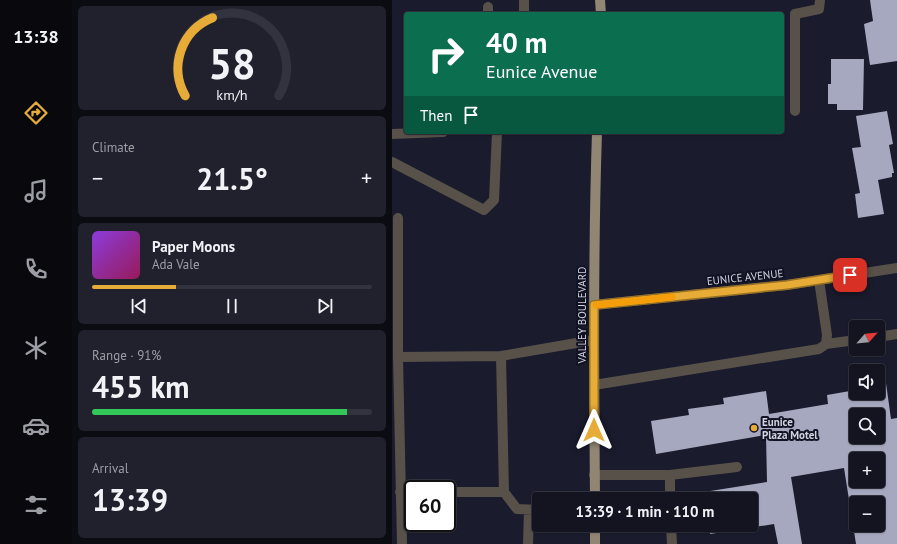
<!DOCTYPE html>
<meta charset="utf-8">
<style>
body{margin:0;font-family:"PT Sans",sans-serif;background:#21212e;color:#f1f3f6;height:100vh;display:flex;flex-direction:column;font-size:15px;white-space:nowrap}
*{box-sizing:border-box;margin:0}
p{font-size:13px;color:#9d9ea5}
.icon{flex:none;width:22px;height:22px;fill:none;stroke:currentColor;stroke-width:2;stroke-linecap:round;stroke-linejoin:round}
.map{position:relative;flex:1;overflow:hidden}
.drawer{display:flex;flex-direction:column;gap:6px;padding:6px;background:#0b0b12;width:320px}
.drawer>*{flex:none}
.hud{position:absolute;left:12px;top:12px;width:380px;height:122px;border-radius:4px;box-shadow:0 1px 3px #0004,0 0 0 1px #33333f;background:#0b6e4f;color:#fff;overflow:hidden}
.needle{width:26px;rotate:63deg}
.controls{position:absolute;left:457px;top:320px;display:grid;gap:8px}
.controls a{display:grid;place-items:center;width:36px;height:36px;border-radius:4px;background:#141421;box-shadow:0 1px 3px #0004,0 0 0 1px #33333f;font-size:20px}
.speed{position:absolute;left:12px;top:480px;display:flex;gap:8px;font-size:20px;font-weight:700;text-align:center}
.speed>*{display:grid;place-content:center;width:52px;height:52px;border-radius:50%;background:#141421;box-shadow:0 1px 3px #0004,0 0 0 1px #33333f;line-height:1}
.speed .limit{border:2px solid #111;border-radius:6px;background:#fff;color:#111}
.pin{position:absolute;display:grid;place-items:center;width:34px;height:34px;color:#fff;margin:-17px;border-radius:8px;box-shadow:0 2px 6px #0006}
.me{position:absolute;width:44px;margin:-22px;rotate:0deg;stroke-linejoin:round;filter:drop-shadow(0 0 3px #0008)}
.turn{display:flex;align-items:center;gap:14px;height:84px;padding:0 16px;font-size:18px}
.turn .icon{width:52px;height:52px;stroke-width:2.5}
.turn b{display:block;font-size:28px;line-height:34px}
.then{display:flex;align-items:center;height:38px;padding:0 16px;background:#0003;gap:8px;font-size:15px}
.big{font-size:30px;font-weight:800;line-height:1.1}
.drawer .tile{flex:1;display:flex;flex-direction:column;justify-content:center;gap:6px;min-width:0;padding:0 14px;border-radius:6px;background:#21212e}
.drawer .dial{align-items:center;gap:0}
.dial svg{height:104px;overflow:visible;fill:none;stroke:#33333f;stroke-width:7;stroke-linecap:round;text-anchor:middle}
.dial text{fill:#f1f3f6;stroke:none}
.song{display:flex;align-items:center;gap:12px}
.cover{width:48px;height:48px;border-radius:6px;background:linear-gradient(135deg,hsl(270 70% 55%),hsl(330 70% 35%))}
.played{height:4px;border-radius:2px;background:linear-gradient(90deg,#e7ac37 30%,#33333f 30%)}
.keys{display:flex;justify-content:space-around;direction:ltr}
.heat{display:flex;justify-content:space-between;align-items:center;font-size:22px;direction:ltr}
.charge{height:6px;border-radius:3px;background:linear-gradient(90deg,#34c759 91%,#33333f 0)}
.trip{position:absolute;left:140px;top:492px;width:226px;height:40px;border-radius:4px;background:#141421;box-shadow:0 1px 3px #0004,0 0 0 1px #33333f;font-weight:800;line-height:40px;text-align:center}
main{display:flex;flex:1;min-height:0}
.menu{display:flex;flex-direction:column;width:72px;justify-content:space-around;align-items:center;background:#08080d;color:#9d9ea5}
.menu .icon{width:28px;height:28px}
.menu .current{color:#e7ac37}
.menu b{font-size:18px;color:#f1f3f6}
.map>svg:first-child{display:block}
.building{fill:#a6a8c0;fill-rule:evenodd}
.lines{fill:none;stroke-linecap:round;stroke-linejoin:round}
.minor{stroke:#575149;stroke-width:10}
.major{stroke:#918674;stroke-width:10}
.route-casing{stroke:#967024;stroke-width:10}
.route{stroke:#e7ac37;stroke-width:7}
.slow{stroke:#f59e0b;stroke-width:7}
.poi-dot{fill:#e7ac37;stroke:#111223;stroke-width:1.5}
.labels{text-anchor:middle;stroke-width:4;stroke-linejoin:round;paint-order:stroke}
.street-label{font-size:11px;fill:#d3d4e1;stroke:#111223}
.poi-label{font-size:11px;font-weight:bold;fill:#d3d4e1;stroke:#111223;text-anchor:start}
</style>
<main>
<nav class="menu">
<b>13:38</b>
<svg class="icon current" aria-label="directions" viewBox="0 0 24 24"><path d="M12 3l9 9-9 9-9-9zM9 14v-3h6M13 9l2 2-2 2"/></svg>
<svg class="icon" aria-label="music" viewBox="0 0 24 24"><path d="M9 18V5l10-2v13"/><circle cx="6" cy="18" r="3"/><circle cx="16" cy="16" r="3"/></svg>
<svg class="icon" aria-label="phone" viewBox="0 0 24 24"><path d="M5 4h4l2 5-3 2q2 4 5 5l2-3 5 2v4C11 20 4 13 5 4z"/></svg>
<svg class="icon" aria-label="climate" viewBox="0 0 24 24"><path d="M12 3v18M4 7l16 10M4 17L20 7"/></svg>
<svg class="icon" aria-label="car" viewBox="0 0 24 24"><path d="M5 17H2v-5l4-1 3-4h7l3 4 3 1v5h-3M9 17h6M6 11h13"/><circle cx="7" cy="17" r="2"/><circle cx="17" cy="17" r="2"/></svg>
<svg class="icon" aria-label="filters" viewBox="0 0 24 24"><path d="M4 7h16M4 17h16"/><circle cx="9" cy="7" r="2"/><circle cx="15" cy="17" r="2"/></svg>
</nav>
<section class="drawer">
<div class="tile dial"><svg viewBox="0 0 100 80">
<path d="M14 69A42 42 0 1 1 86 69"/>
<path d="M14 69A42 42 0 0 1 35 9" stroke="#e7ac37"/>
<text x="50" y="56" font-size="32" font-weight="700">58</text>
<text x="50" y="72" font-size="11">km/h</text>
</svg></div>
<div class="tile"><p>Climate</p>
<div class="heat"><a>−</a><b class="big">21.5°</b><a>+</a></div>
</div>
<div class="tile">
<div class="song"><i class="cover"></i><div><b>Paper Moons</b><p>Ada Vale</p></div></div>
<div class="played"></div>
<div class="keys"><svg class="icon" aria-label="previous" viewBox="0 0 24 24"><path d="M18 5L8 12l10 7zM5 5v14"/></svg><svg class="icon" aria-label="pause" viewBox="0 0 24 24"><path d="M8 5v14M16 5v14"/></svg><svg class="icon" aria-label="next" viewBox="0 0 24 24"><path d="M6 5l10 7-10 7zM19 5v14"/></svg></div>
</div>
<div class="tile"><p>Range · 91%</p><b class="big">455 km</b><div class="charge"></div></div>
<div class="tile"><p>Arrival</p><b class="big">13:39</b></div>
</section>
<div class="map">
<svg width="505" height="544" viewBox="0 0 505 544">
<rect width="100%" height="100%" fill="#1a1b2c"/>
<path class="building" d="M478,0H505V61L478,65L472,24L481,21Z
M439,59H472L471,110H445V104H436V84H439Z
M495,111L501,144L497,145L502,173H500V177L486,180L492,214L466,218L463,194L468,193L460,148L469,147L464,116Z
M486,377H489L490,384L494,383L499,419L505,418V544H464L452,468L399,477L410,544H386L382,524L318,534L317,525H359V499H313L312,492L375,482L374,435L264,454L259,421L297,415L296,409L332,404L331,398L374,391L377,414L436,404L435,395L458,391L457,382L464,381V393H486ZM464,415H486V437H464ZM464,459H486V481H464ZM464,503H486V525H464Z"/>
<g class="lines">
<path class="minor" d="M132,0V14
M96,14V7
M403,111V14L427,9L428,0
M0,134L51,132
M0,162L92,210L102,200L105,132
M6,218V357
M202,305L395,285L505,268
M486,337L505,334
M434,344L464,340
M202,385L427,349L434,344L435,335L427,280
M202,475H278V499
M278,475L345,467
M8,492H21
M55,492H112
M147,510L125,509L112,492L109,356L202,340
M279,525L280,544
M10,544L6,357L109,356
M136,544L137,510"/>
<path class="major" d="M208,0L209,14
M203,499C202,377 201,254 205,132
M203,525V544"/>
</g>
<g class="lines">
<defs>
<path id="route" d="M202,430V305L395,285L458,275"/>
</defs>
<use href="#route" class="route-casing"/>
<use href="#route" class="route"/>
<path class="slow" d="M204,305L280,297"/>
</g>
<circle class="poi-dot" cx="362" cy="428" r="4"/>
<g class="labels">
<g class="street-label">
<text transform="translate(353 277) rotate(-6)" y="4">EUNICE AVENUE</text>
<text transform="translate(190 315) rotate(-90)" y="4">VALLEY BOULEVARD</text>
</g>
<g class="poi-label">
<text x="370" y="426">Eunice<tspan x="370" dy="13">Plaza Motel</tspan></text>
</g>
</g>
</svg>
<div class="controls">
<a><svg class="needle" viewBox="-14 -14 28 28"><path d="M0-13l5 13h-10z" fill="#e53935"/><path d="M0 13l5-13h-10z" fill="#9d9ea5"/></svg></a>
<a><svg class="icon" aria-label="sound" viewBox="0 0 24 24"><path d="M4 9h4l5-4v14l-5-4H4zM17 9q2 3 0 6"/></svg></a>
<a><svg class="icon" aria-label="search" viewBox="0 0 24 24"><circle cx="10" cy="10" r="6"/><path d="M15 15l6 6"/></svg></a>
<a>+</a>
<a>−</a>
</div>
<div class="speed"><div class="limit">60</div></div>
<div class="pin" style="left:458px;top:275px;background:#d93025"><svg class="icon" aria-label="arrive" viewBox="0 0 24 24"><path d="M6 21V4h12l-3 4 3 4H6"/></svg></div>
<svg class="me" style="left:202px;top:430px" viewBox="-20 -20 40 40"><path d="M0-17L14 15 0 8-14 15z" fill="#e7ac37" stroke="#fff" stroke-width="4"/></svg>
<div class="trip">13:39 · 1 min · 110 m</div>
<div class="hud">
<div class="turn"><svg class="icon" aria-label="right" viewBox="0 0 24 24"><path d="M7 20v-9h11M14 6l5 5-5 5"/></svg><div><b>40 m</b>Eunice Avenue</div></div>
<div class="then">Then<svg class="icon" aria-label="arrive" viewBox="0 0 24 24"><path d="M6 21V4h12l-3 4 3 4H6"/></svg></div>
</div>
</div>
</main>
